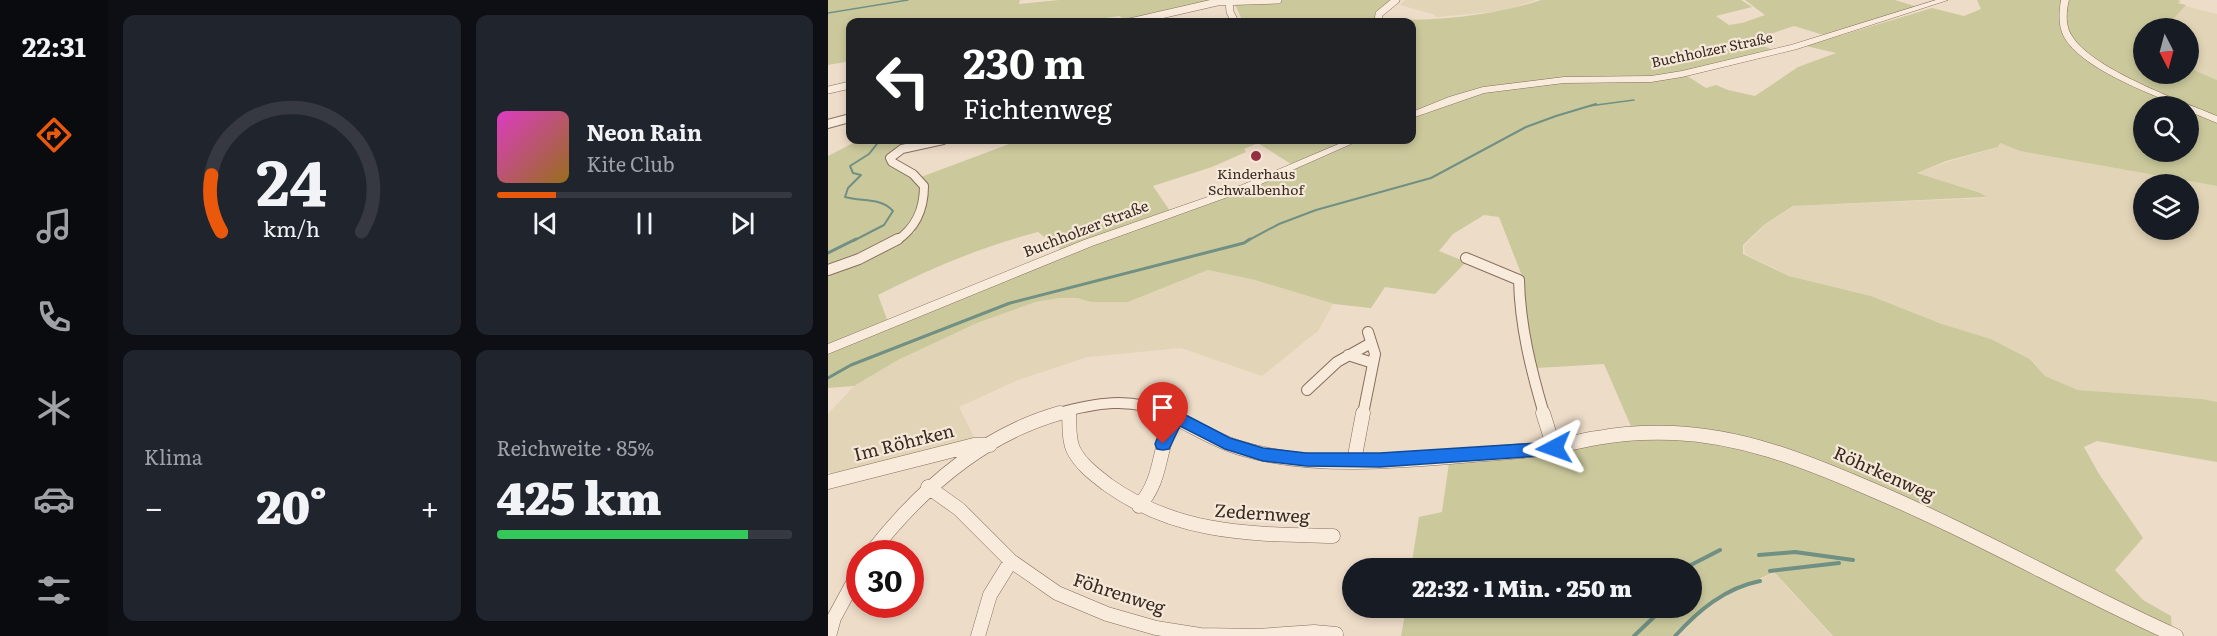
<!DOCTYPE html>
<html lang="de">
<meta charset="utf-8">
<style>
body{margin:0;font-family:Literata,serif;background:#20242c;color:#f1f3f6;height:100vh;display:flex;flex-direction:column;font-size:22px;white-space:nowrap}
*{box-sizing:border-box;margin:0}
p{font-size:20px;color:#9ea1a6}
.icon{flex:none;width:33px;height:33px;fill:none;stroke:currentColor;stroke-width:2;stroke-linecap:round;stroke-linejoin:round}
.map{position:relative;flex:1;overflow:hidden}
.panel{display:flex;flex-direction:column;gap:15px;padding:15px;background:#0d0f14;width:720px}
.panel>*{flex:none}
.top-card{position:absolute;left:18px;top:18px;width:570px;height:126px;border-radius:12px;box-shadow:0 3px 9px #0003;background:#202124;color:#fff;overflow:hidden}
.needle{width:39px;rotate:174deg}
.tools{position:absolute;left:1305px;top:18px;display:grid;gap:12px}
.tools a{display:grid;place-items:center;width:66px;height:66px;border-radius:50%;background:#171b24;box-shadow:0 3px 9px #0003;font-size:30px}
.speed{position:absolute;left:18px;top:540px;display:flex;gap:12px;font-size:30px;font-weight:700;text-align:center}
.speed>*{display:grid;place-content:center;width:78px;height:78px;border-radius:50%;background:#171b24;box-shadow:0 3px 9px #0003;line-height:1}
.speed .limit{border:9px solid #d22;background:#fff;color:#111}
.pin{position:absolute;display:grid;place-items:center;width:51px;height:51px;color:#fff;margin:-62px -26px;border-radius:50% 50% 50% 0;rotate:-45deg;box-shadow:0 0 6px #0007}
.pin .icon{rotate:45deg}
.me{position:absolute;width:66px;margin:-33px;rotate:266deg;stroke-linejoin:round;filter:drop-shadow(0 0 4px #0008)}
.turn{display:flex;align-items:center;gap:21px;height:126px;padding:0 18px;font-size:27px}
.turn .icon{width:78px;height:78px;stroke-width:2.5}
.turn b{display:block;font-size:42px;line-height:51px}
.big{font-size:45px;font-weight:800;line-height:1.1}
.panel .tile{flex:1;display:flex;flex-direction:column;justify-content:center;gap:9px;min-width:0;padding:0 21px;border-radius:12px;background:#20242c}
.panel .dial{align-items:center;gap:0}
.dial svg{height:156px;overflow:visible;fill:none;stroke:#363941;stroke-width:7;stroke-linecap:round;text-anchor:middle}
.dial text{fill:#f1f3f6;stroke:none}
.song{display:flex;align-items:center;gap:18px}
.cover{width:72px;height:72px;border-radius:9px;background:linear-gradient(135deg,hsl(310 70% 55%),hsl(40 70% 35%))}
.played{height:6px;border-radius:3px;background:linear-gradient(90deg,#ea580c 20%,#363941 20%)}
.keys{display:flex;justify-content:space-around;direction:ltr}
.heat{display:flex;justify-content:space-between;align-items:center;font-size:33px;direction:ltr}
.charge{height:9px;border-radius:4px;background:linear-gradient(90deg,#34c759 85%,#363941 0)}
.panel .tiles{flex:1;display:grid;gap:15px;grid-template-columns:repeat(2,1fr)}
.trip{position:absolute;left:514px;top:558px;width:360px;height:60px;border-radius:30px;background:#171b24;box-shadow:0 3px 9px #0003;font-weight:800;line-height:60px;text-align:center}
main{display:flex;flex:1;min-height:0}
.tab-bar{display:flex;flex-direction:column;width:108px;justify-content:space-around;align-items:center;background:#090b0e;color:#9ea1a6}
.tab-bar .icon{width:42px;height:42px}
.tab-bar .selected{color:#ea580c}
.tab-bar b{font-size:27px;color:#f1f3f6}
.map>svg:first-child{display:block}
.farmland{fill:#e2d4b6;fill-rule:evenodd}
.green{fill:#cbc99c;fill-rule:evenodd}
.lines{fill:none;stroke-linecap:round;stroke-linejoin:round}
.stream-far3{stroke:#709083;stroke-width:1.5}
.stream-far2{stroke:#709083;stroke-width:2}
.stream-far1{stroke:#709083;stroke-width:3}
.stream{stroke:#709083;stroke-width:4}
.minor-far3-casing{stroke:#886e5e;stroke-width:8}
.minor-far2-casing{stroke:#886e5e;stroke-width:10}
.minor-far1-casing{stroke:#886e5e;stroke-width:12}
.minor-casing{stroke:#886e5e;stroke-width:15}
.tertiary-casing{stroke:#886e5e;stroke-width:1}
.minor-far3{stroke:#f8ebdc;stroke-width:7}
.minor-far2{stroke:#f8ebdc;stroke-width:8}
.minor-far1{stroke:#f8ebdc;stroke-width:10}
.minor{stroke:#f8ebdc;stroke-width:14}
.tertiary{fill:#f8ebdc;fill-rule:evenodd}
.route{fill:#1a73e8;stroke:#114b97;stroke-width:1.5}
.poi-dot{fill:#953141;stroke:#f5e8d8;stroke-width:2}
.labels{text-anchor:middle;stroke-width:4.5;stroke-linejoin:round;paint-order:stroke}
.far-street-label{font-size:14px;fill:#392921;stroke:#f5e8d8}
.far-poi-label{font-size:14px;fill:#392921;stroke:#f5e8d8}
.street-label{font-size:15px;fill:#392921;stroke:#f5e8d8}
.near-street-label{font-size:18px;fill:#392921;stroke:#f5e8d8}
</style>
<main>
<nav class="tab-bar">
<b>22:31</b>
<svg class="icon selected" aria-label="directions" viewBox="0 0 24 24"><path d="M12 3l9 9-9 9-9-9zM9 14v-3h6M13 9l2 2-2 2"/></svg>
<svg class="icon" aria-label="music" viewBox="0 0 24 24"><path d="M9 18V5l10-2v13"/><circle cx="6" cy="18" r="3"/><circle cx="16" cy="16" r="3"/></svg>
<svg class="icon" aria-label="phone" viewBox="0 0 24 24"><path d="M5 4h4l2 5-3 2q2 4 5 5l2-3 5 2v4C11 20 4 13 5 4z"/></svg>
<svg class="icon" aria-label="climate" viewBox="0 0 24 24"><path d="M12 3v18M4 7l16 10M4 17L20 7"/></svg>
<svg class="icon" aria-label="car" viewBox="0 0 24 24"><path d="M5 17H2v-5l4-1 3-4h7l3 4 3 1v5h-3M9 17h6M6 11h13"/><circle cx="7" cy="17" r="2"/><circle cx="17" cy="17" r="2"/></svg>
<svg class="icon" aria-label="filters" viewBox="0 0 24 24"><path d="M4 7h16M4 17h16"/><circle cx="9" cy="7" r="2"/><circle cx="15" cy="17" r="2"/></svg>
</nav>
<section class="panel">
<div class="tiles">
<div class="tile dial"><svg viewBox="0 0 100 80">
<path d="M14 69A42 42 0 1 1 86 69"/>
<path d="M14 69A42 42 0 0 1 9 40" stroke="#ea580c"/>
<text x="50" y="56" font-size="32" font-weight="700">24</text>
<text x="50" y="72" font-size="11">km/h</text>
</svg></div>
<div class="tile">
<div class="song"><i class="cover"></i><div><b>Neon Rain</b><p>Kite Club</p></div></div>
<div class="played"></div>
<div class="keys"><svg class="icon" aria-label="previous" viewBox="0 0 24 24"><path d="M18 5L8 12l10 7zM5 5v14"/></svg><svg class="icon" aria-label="pause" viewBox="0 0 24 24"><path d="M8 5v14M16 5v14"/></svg><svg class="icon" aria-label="next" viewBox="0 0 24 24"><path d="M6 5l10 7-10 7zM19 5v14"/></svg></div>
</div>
<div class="tile"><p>Klima</p>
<div class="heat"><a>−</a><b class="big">20°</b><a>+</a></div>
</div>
<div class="tile"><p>Reichweite · 85%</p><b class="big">425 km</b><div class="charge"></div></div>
</div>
</section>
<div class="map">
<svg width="1389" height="636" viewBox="0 0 1389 636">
<rect width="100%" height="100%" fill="#eddcc8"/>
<path class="farmland" d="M577,0H708L675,11L608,17L605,14L572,5Z
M1357,6L1389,14V80L1361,68L1360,28H1336Z
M1172,143L1192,151L1389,186V402L1375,399L1250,390L1217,376L1203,359L1163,339L1114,324L1043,296L962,276L917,254L916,246L937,225L966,206L1158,198L1154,193L1089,173L1119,162L1171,147ZM1316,184H1360V230H1316Z
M380,270L427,280L505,304L490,331L434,376L353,348L260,357L190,380L131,407L148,441L0,478L3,472H0V414L26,386L70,360L149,323L209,302L232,298H249L263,302H300Z
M946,573L1004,636H844L860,619L903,592Z"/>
<path class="green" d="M0,0H192L191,4L231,0H567L548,22H415L406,2L300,21L291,16L250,22H22V61L0,65Z
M713,0H913L924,7L888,16L901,25L914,23L937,15L917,0H1067L1093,8L999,36L966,26L924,40L946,51L856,74L878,88L888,85L900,90L927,96L970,67L1008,53L978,46L1104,8L1136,16L1153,9L1149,0H1349L1353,1L1350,3L1358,5L1337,28H1316V74H1360L1361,68L1389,80V186L1192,151L1172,143L1170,147L1118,161L1089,173L1153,193L1158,197L965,206L936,225L915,245V254L961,276L1043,296L1114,324L1163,339L1202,359L1217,376L1250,390L1375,399L1389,402V462L1269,441L1256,447L1271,474L1315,538L1287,570L1315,600L1343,616L1344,631L969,461L1348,636H1005L946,572C909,589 871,605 844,636H573L578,608H864V568H583L591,517L614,512L621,463L805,431L776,364L709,368L698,324L696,281L671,217L656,215L625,234L611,251L638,262L607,294L557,287L543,308L506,304L427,280L380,270L300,302H263L249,298H232L208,302L149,323L70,360L26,386L0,388V353L233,257L423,188L532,140H584V117L627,99L635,93L584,112V22H552V20C606,21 662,17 713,0ZM1316,106H1360V152H1316Z
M31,140H110L59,155L58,162L87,179L92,185L94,192L86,221L74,236L0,267V156Z
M175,140H265L269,143L280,140H521L463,164L430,143L416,149L418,152L384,167L325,186L342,211L235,251L210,232C155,246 101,269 50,295L60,322L0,347V274L60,248L86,233L97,206L93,177L184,143Z"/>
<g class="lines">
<path class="stream-far3" d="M0,13L80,0
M761,106L806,100"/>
<path class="stream-far2" d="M25,241L56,225L65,211C52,197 34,202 17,197L20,188L33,175L25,173L22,166L41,154L52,140
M419,241L451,224L488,210L603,178L698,127L728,116L768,104"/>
<path class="stream-far1" d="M0,253L28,239
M0,378L23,365L182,303L416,243L422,239"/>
<path class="stream" d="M931,555L967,552L1025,560
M857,568L892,550
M942,571L1011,563
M806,636L826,617V608
M847,636C871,610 897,588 932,581"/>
<defs>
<path id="minor-far3" d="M401,1L402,12L407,22
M302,22L389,2L450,0
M550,22L551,14L568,0
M0,90L22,85"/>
<path id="minor-far2" d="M0,124L22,118
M68,241C88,228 96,210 96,186L85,174L64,162L62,158L74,149L115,140"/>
<path id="minor-far1" d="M638,258L691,280C692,326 703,370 716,414
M0,270L31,259L70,239
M520,355L545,363
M479,390L509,362L543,343
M241,411V414
M227,414C267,403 302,396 341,414
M535,414L547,354L540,332"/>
<path id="minor" d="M241,413C242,425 240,438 245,449C252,464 267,475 280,485C350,535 423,534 505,536
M337,413C362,424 385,440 412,448C499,475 616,456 707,450C729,448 748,441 769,438C795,433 820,432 846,433C913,436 972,459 1033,485C1141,530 1242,588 1348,636
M715,413L726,448
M526,461L535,413
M0,482L146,445H162
M100,487L131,509L183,561L229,593L279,614L328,628L372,635L429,636L486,632L508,634
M311,506C338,475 327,445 350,417
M42,554C91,491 154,435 232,413
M1,636L6,618L32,570
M150,636L162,595L183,561"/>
<path id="tertiary" d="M1108,0H1120L969,49L854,77L823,82L736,83L656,93L584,118V112L621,97L655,87L736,77L823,76L854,71L963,45Z
M1233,0H1241C1238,11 1237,26 1244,36C1264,69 1353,101 1389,116V123L1360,111V106H1352C1320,93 1253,68 1236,37C1230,26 1231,12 1233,0Z
M520,140H532L422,189L264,246L0,354V344L256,240L414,185Z"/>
</defs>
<use href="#minor-far3" class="minor-far3-casing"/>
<use href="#minor-far2" class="minor-far2-casing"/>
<use href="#minor-far1" class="minor-far1-casing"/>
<use href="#minor" class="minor-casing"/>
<use href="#tertiary" class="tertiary-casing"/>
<use href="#minor-far3" class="minor-far3"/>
<use href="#minor-far2" class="minor-far2"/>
<use href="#minor-far1" class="minor-far1"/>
<use href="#minor" class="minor"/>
<use href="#tertiary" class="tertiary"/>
</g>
<path class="route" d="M350,411L402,438L435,448L478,453H552L726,442L732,443L734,448L732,453L726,455L552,467L478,466L435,461L397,449L352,426L341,449L335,450L329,449L327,444L336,421Z"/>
<circle class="poi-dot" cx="428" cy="156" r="6"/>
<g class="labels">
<g class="far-street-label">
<text transform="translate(884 50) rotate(-12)" y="5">Buchholzer Straße</text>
</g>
<g class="far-poi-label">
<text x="428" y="179">Kinderhaus<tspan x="428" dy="16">Schwalbenhof</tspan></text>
</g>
<g class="street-label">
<text transform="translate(258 229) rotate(-21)" y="5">Buchholzer Straße</text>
</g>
<g class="near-street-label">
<text transform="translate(76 443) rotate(-14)" y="6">Im Röhrken</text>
<text transform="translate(1056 474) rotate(24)" y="6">Röhrkenweg</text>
<text transform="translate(434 514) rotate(4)" y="6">Zedernweg</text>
<text transform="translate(291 594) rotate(18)" y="6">Föhrenweg</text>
</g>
</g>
</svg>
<div class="tools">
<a><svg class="needle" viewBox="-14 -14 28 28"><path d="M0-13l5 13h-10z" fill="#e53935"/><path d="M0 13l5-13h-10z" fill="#9ea1a6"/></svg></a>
<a><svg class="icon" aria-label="search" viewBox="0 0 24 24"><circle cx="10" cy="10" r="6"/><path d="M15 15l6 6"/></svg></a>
<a><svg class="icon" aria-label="layers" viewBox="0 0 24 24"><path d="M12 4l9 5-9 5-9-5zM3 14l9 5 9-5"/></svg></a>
</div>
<div class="speed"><div class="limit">30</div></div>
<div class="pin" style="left:335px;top:444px;background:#d93025"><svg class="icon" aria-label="arrive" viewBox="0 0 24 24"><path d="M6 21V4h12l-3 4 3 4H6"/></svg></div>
<svg class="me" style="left:726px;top:448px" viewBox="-20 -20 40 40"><path d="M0-17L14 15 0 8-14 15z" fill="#1a73e8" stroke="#fff" stroke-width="4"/></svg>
<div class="trip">22:32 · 1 Min. · 250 m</div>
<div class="top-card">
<div class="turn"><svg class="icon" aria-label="left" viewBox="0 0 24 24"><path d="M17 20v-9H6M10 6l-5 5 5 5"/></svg><div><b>230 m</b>Fichtenweg</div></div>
</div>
</div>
</main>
